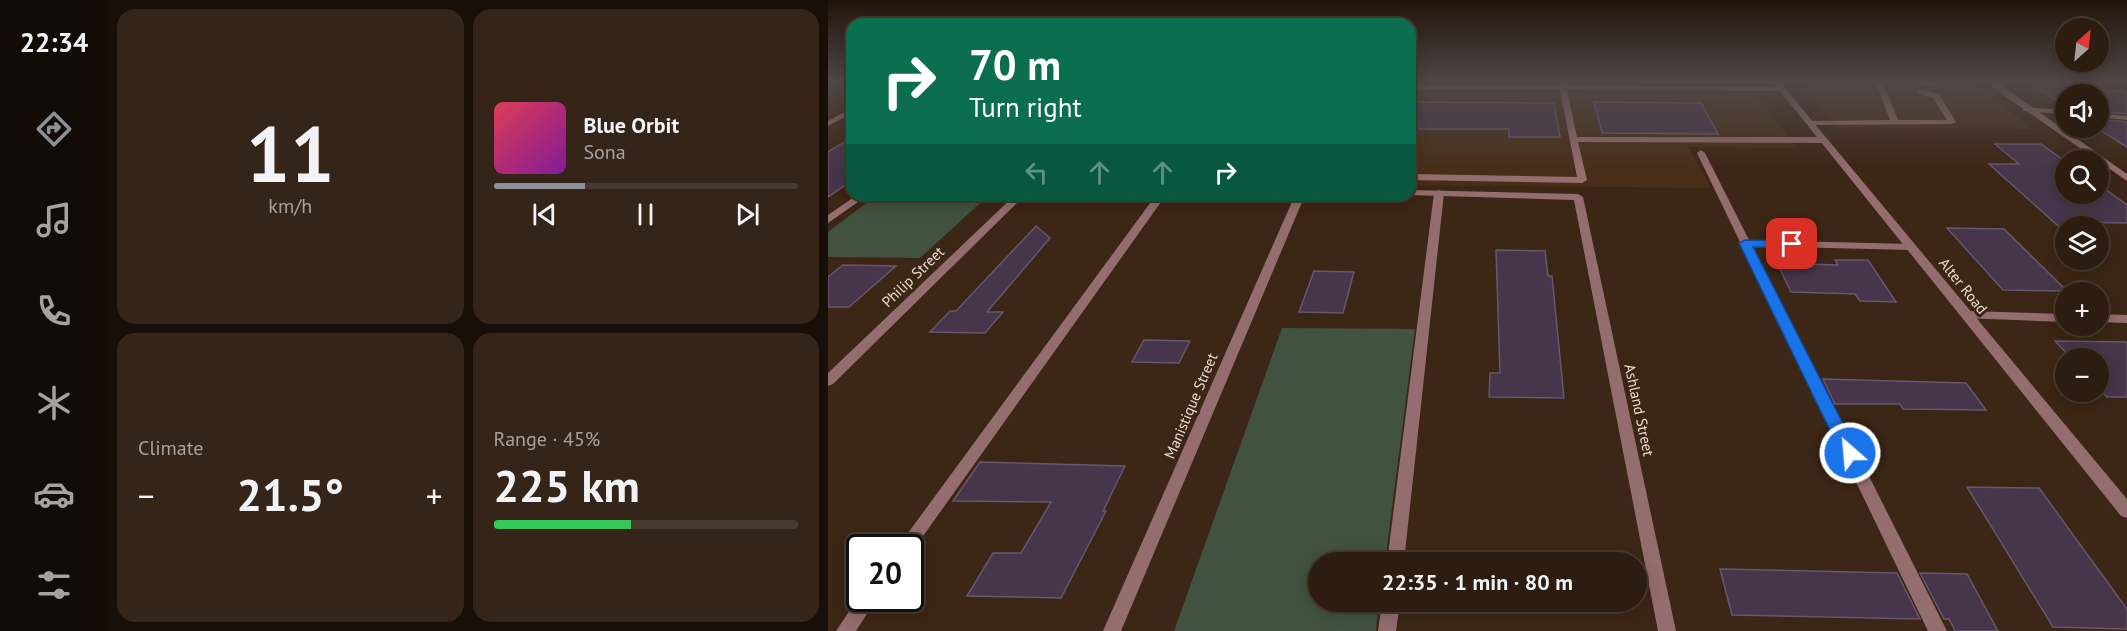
<!DOCTYPE html>
<meta charset="utf-8">
<style>
body{margin:0;font-family:"PT Sans",sans-serif;background:#352519;color:#f1f3f6;height:100vh;display:flex;flex-direction:column;font-size:22px;white-space:nowrap}
*{box-sizing:border-box;margin:0}
p{font-size:20px;color:#a7a19f}
.icon{flex:none;width:33px;height:33px;fill:none;stroke:currentColor;stroke-width:2;stroke-linecap:round;stroke-linejoin:round}
.map{position:relative;flex:1;overflow:hidden}
.details{display:flex;flex-direction:column;gap:9px;padding:9px;background:#190f09;width:720px}
.details>*{flex:none}
.top-card{position:absolute;left:18px;top:18px;width:570px;height:183px;border-radius:18px;box-shadow:0 3px 15px #0003,0 0 0 2px #483a30;background:#0b6e4f;color:#fff;overflow:hidden}
.needle{width:39px;rotate:27deg}
.fabs{position:absolute;left:1227px;top:18px;display:grid;gap:12px}
.fabs a{display:grid;place-items:center;width:54px;height:54px;border-radius:50%;background:#2d1c10;box-shadow:0 3px 15px #0003,0 0 0 2px #483a30;font-size:30px}
.speed{position:absolute;left:18px;top:534px;display:flex;gap:12px;font-size:30px;font-weight:700;text-align:center}
.speed>*{display:grid;place-content:center;width:78px;height:78px;border-radius:50%;background:#2d1c10;box-shadow:0 3px 15px #0003,0 0 0 2px #483a30;line-height:1}
.speed .limit{border:3px solid #111;border-radius:9px;background:#fff;color:#111}
.pin{position:absolute;display:grid;place-items:center;width:51px;height:51px;color:#fff;margin:-26px;border-radius:12px;box-shadow:0 3px 9px #0006}
.me{position:absolute;width:66px;margin:-33px;rotate:333deg;stroke-linejoin:round;filter:drop-shadow(0 0 4px #0008)}
.turn{display:flex;align-items:center;gap:21px;height:126px;padding:0 24px;font-size:27px}
.turn .icon{width:78px;height:78px;stroke-width:2.5}
.turn b{display:block;font-size:42px;line-height:51px}
.lanes{display:flex;align-items:center;height:57px;padding:0 24px;background:#0003;justify-content:center;gap:30px;direction:ltr}
.lanes .off{opacity:.35}
.big{font-size:45px;font-weight:700;line-height:1.1}
.details .widget{flex:1;display:flex;flex-direction:column;justify-content:center;gap:9px;min-width:0;padding:0 21px;border-radius:18px;background:#352519}
.details .dial{align-items:center;gap:0}
.dial b{font-size:78px;line-height:1}
.song{display:flex;align-items:center;gap:18px}
.cover{width:72px;height:72px;border-radius:9px;background:linear-gradient(135deg,hsl(350 70% 55%),hsl(290 70% 35%))}
.played{height:6px;border-radius:3px;background:linear-gradient(90deg,#8c9099 30%,#483a30 30%)}
.keys{display:flex;justify-content:space-around;direction:ltr}
.heat{display:flex;justify-content:space-between;align-items:center;font-size:33px;direction:ltr}
.charge{height:9px;border-radius:4px;background:linear-gradient(90deg,#34c759 45%,#483a30 0)}
.details .tiles{flex:1;display:grid;gap:9px;grid-template-columns:repeat(2,1fr)}
.trip{position:absolute;left:480px;top:552px;width:339px;height:60px;border-radius:30px;background:#2d1c10;box-shadow:0 3px 15px #0003,0 0 0 2px #483a30;font-weight:700;line-height:60px;text-align:center}
main{display:flex;flex:1;min-height:0}
.menu{display:flex;flex-direction:column;width:108px;justify-content:space-around;align-items:center;background:#120b06;color:#a7a19f}
.menu .icon{width:42px;height:42px}
.menu .current{color:#8c9099}
.menu b{font-size:27px;color:#f1f3f6}
.map>svg:first-child{display:block}
.built{fill:#482e18}
.green{fill:#415241}
.building{fill:#47364b;stroke:#68566d;stroke-width:1.5}
.lines{fill:none;stroke-linecap:round;stroke-linejoin:round}
.service{fill:#946d6e;fill-rule:evenodd}
.minor{fill:#946d6e;fill-rule:evenodd}
.tertiary{fill:#946d6e;fill-rule:evenodd}
.route{fill:#1a73e8;stroke:#114b97;stroke-width:1.5}
.labels{text-anchor:middle;stroke-width:6;stroke-linejoin:round;paint-order:stroke}
.street-label{font-size:15px;fill:#e9dad0;stroke:#3c2615}
</style>
<main>
<nav class="menu">
<b>22:34</b>
<svg class="icon current" aria-label="directions" viewBox="0 0 24 24"><path d="M12 3l9 9-9 9-9-9zM9 14v-3h6M13 9l2 2-2 2"/></svg>
<svg class="icon" aria-label="music" viewBox="0 0 24 24"><path d="M9 18V5l10-2v13"/><circle cx="6" cy="18" r="3"/><circle cx="16" cy="16" r="3"/></svg>
<svg class="icon" aria-label="phone" viewBox="0 0 24 24"><path d="M5 4h4l2 5-3 2q2 4 5 5l2-3 5 2v4C11 20 4 13 5 4z"/></svg>
<svg class="icon" aria-label="climate" viewBox="0 0 24 24"><path d="M12 3v18M4 7l16 10M4 17L20 7"/></svg>
<svg class="icon" aria-label="car" viewBox="0 0 24 24"><path d="M5 17H2v-5l4-1 3-4h7l3 4 3 1v5h-3M9 17h6M6 11h13"/><circle cx="7" cy="17" r="2"/><circle cx="17" cy="17" r="2"/></svg>
<svg class="icon" aria-label="filters" viewBox="0 0 24 24"><path d="M4 7h16M4 17h16"/><circle cx="9" cy="7" r="2"/><circle cx="15" cy="17" r="2"/></svg>
</nav>
<section class="details">
<div class="tiles">
<div class="widget dial"><b>11</b><p>km/h</p></div>
<div class="widget">
<div class="song"><i class="cover"></i><div><b>Blue Orbit</b><p>Sona</p></div></div>
<div class="played"></div>
<div class="keys"><svg class="icon" aria-label="previous" viewBox="0 0 24 24"><path d="M18 5L8 12l10 7zM5 5v14"/></svg><svg class="icon" aria-label="pause" viewBox="0 0 24 24"><path d="M8 5v14M16 5v14"/></svg><svg class="icon" aria-label="next" viewBox="0 0 24 24"><path d="M6 5l10 7-10 7zM19 5v14"/></svg></div>
</div>
<div class="widget"><p>Climate</p>
<div class="heat"><a>−</a><b class="big">21.5°</b><a>+</a></div>
</div>
<div class="widget"><p>Range · 45%</p><b class="big">225 km</b><div class="charge"></div></div>
</div>
</section>
<div class="map">
<svg width="1299" height="631" viewBox="0 0 1299 631">
<rect width="100%" height="100%" fill="#3c2615"/>
<path class="built" d="M582,81H919L969,148L860,147L883,188L582,185Z
M969,81H1144L1204,129L1009,127Z"/>
<path class="green" d="M49,195H161L92,258L0,257V232Z
M454,328L587,329L557,562H490V602H551L548,631H346Z"/>
<path class="building" d="M1201,83L1299,92V114L1270,111V94H1238V107Z
M582,102L726,103L732,137H681V129H582Z
M766,102L873,103L890,134L774,133Z
M1270,119L1299,122V147L1269,128Z
M24,137V180L0,197V152Z
M1167,144H1213L1238,162V194H1270V184L1299,205V223L1238,222V233L1161,164H1191Z
M208,226L222,238L159,312H175L157,333L102,332L122,311H128Z
M1119,228L1176,229L1239,291L1175,290Z
M668,250L717,251L720,276H724L736,398L661,397L662,373H672Z
M1007,260H1040L1068,302L1032,301L1027,294L963,292L949,263L1010,265Z
M15,265L68,266L21,307H0V277Z
M486,271L526,272L515,313L471,312Z
M316,340L362,341L351,363L304,362Z
M1227,341L1299,342V397H1279L1270,388V358H1243Z
M995,379L1138,383L1158,410L1075,409L1072,404H1007Z
M152,462L297,466L275,511H278L233,598L139,596L165,553H193L223,502L125,501Z
M1139,487L1211,488L1299,609V629L1225,627Z
M892,569L1069,573L1092,619L904,615Z
M1092,573L1139,574L1170,631H1127L1121,619H1116Z"/>
<g class="lines">
<path class="service" d="M730,81H738L739,86L953,87L957,89L953,91L739,90L749,137H996L1000,140L996,143L750,142L759,180L754,183L582,180V174L749,177L732,90L582,89V85L731,86Z
M1047,81H1054L1070,120H1119L1105,98L1090,93L1089,91L1093,89L1111,94L1128,122L1124,124L982,125L978,123L982,121L1062,120Z
M1092,81H1104L1115,86L1111,88L1099,84L1090,86L1086,84Z
M1195,107L1238,110V114L1198,111H1195Z
M1270,113L1299,116V120L1270,117Z
M873,150L877,153L921,240L1083,244L1088,247L1083,250L925,246L1119,631H1100L869,153Z
M611,190L616,193L576,562H559L606,193Z
M29,195H40L0,223V215Z
M328,195H338L83,553L82,548H69Z
M32,595V598H49L28,631H8Z
M554,602H572L568,631H550Z"/>
<path class="minor" d="M1164,83H1170L1299,174V181L1164,87Z
M24,108V113L0,126V121Z
M582,190L750,194L755,197L848,631H830L746,200L579,195H582Z
M187,195H197L5,384L0,386V373Z
M467,195H477L293,631H275Z
M1139,311L1238,314V322L1135,318L1133,315L1135,312Z
M1270,314L1299,315V323L1270,322Z"/>
<path class="tertiary" d="M944,81H951L1299,499V518L1293,516Z"/>
</g>
<linearGradient id="sky" x2="0" y2="1"><stop stop-color="#21150c"/><stop offset="0.48" stop-color="#504746"/><stop offset="1" stop-color="#504746" stop-opacity="0"/></linearGradient>
<rect width="1299" height="170" fill="url(#sky)"/>
<path class="route" d="M917,240L964,241L970,244L964,248L925,247L1030,453L1028,458L1022,460L1016,458L1013,453L911,243Z"/>
<g class="labels">
<g class="street-label">
<text transform="translate(85 277) rotate(-44)" y="5">Philip Street</text>
<text transform="translate(1135 286) rotate(51)" y="5">Alter Road</text>
<text transform="translate(363 406) rotate(-67)" y="5">Manistique Street</text>
<text transform="translate(811 410) rotate(78)" y="5">Ashland Street</text>
</g>
</g>
</svg>
<div class="fabs">
<a><svg class="needle" viewBox="-14 -14 28 28"><path d="M0-13l5 13h-10z" fill="#e53935"/><path d="M0 13l5-13h-10z" fill="#a7a19f"/></svg></a>
<a><svg class="icon" aria-label="sound" viewBox="0 0 24 24"><path d="M4 9h4l5-4v14l-5-4H4zM17 9q2 3 0 6"/></svg></a>
<a><svg class="icon" aria-label="search" viewBox="0 0 24 24"><circle cx="10" cy="10" r="6"/><path d="M15 15l6 6"/></svg></a>
<a><svg class="icon" aria-label="layers" viewBox="0 0 24 24"><path d="M12 4l9 5-9 5-9-5zM3 14l9 5 9-5"/></svg></a>
<a>+</a>
<a>−</a>
</div>
<div class="speed"><div class="limit">20</div></div>
<div class="pin" style="left:964px;top:244px;background:#d93025"><svg class="icon" aria-label="arrive" viewBox="0 0 24 24"><path d="M6 21V4h12l-3 4 3 4H6"/></svg></div>
<svg class="me" style="left:1022px;top:453px" viewBox="-20 -20 40 40"><circle r="17" fill="#1a73e8" stroke="#fff" stroke-width="3"/><path d="M0-11L8 9 0 5-8 9z" fill="#fff"/></svg>
<div class="trip">22:35 · 1 min · 80 m</div>
<div class="top-card">
<div class="turn"><svg class="icon" aria-label="right" viewBox="0 0 24 24"><path d="M7 20v-9h11M14 6l5 5-5 5"/></svg><div><b>70 m</b>Turn right</div></div>
<div class="lanes"><svg class="icon off" aria-label="left" viewBox="0 0 24 24"><path d="M17 20v-9H6M10 6l-5 5 5 5"/></svg><svg class="icon off" aria-label="ahead" viewBox="0 0 24 24"><path d="M12 20V5M6 11l6-6 6 6"/></svg><svg class="icon off" aria-label="ahead" viewBox="0 0 24 24"><path d="M12 20V5M6 11l6-6 6 6"/></svg><svg class="icon" aria-label="right" viewBox="0 0 24 24"><path d="M7 20v-9h11M14 6l5 5-5 5"/></svg></div>
</div>
</div>
</main>
